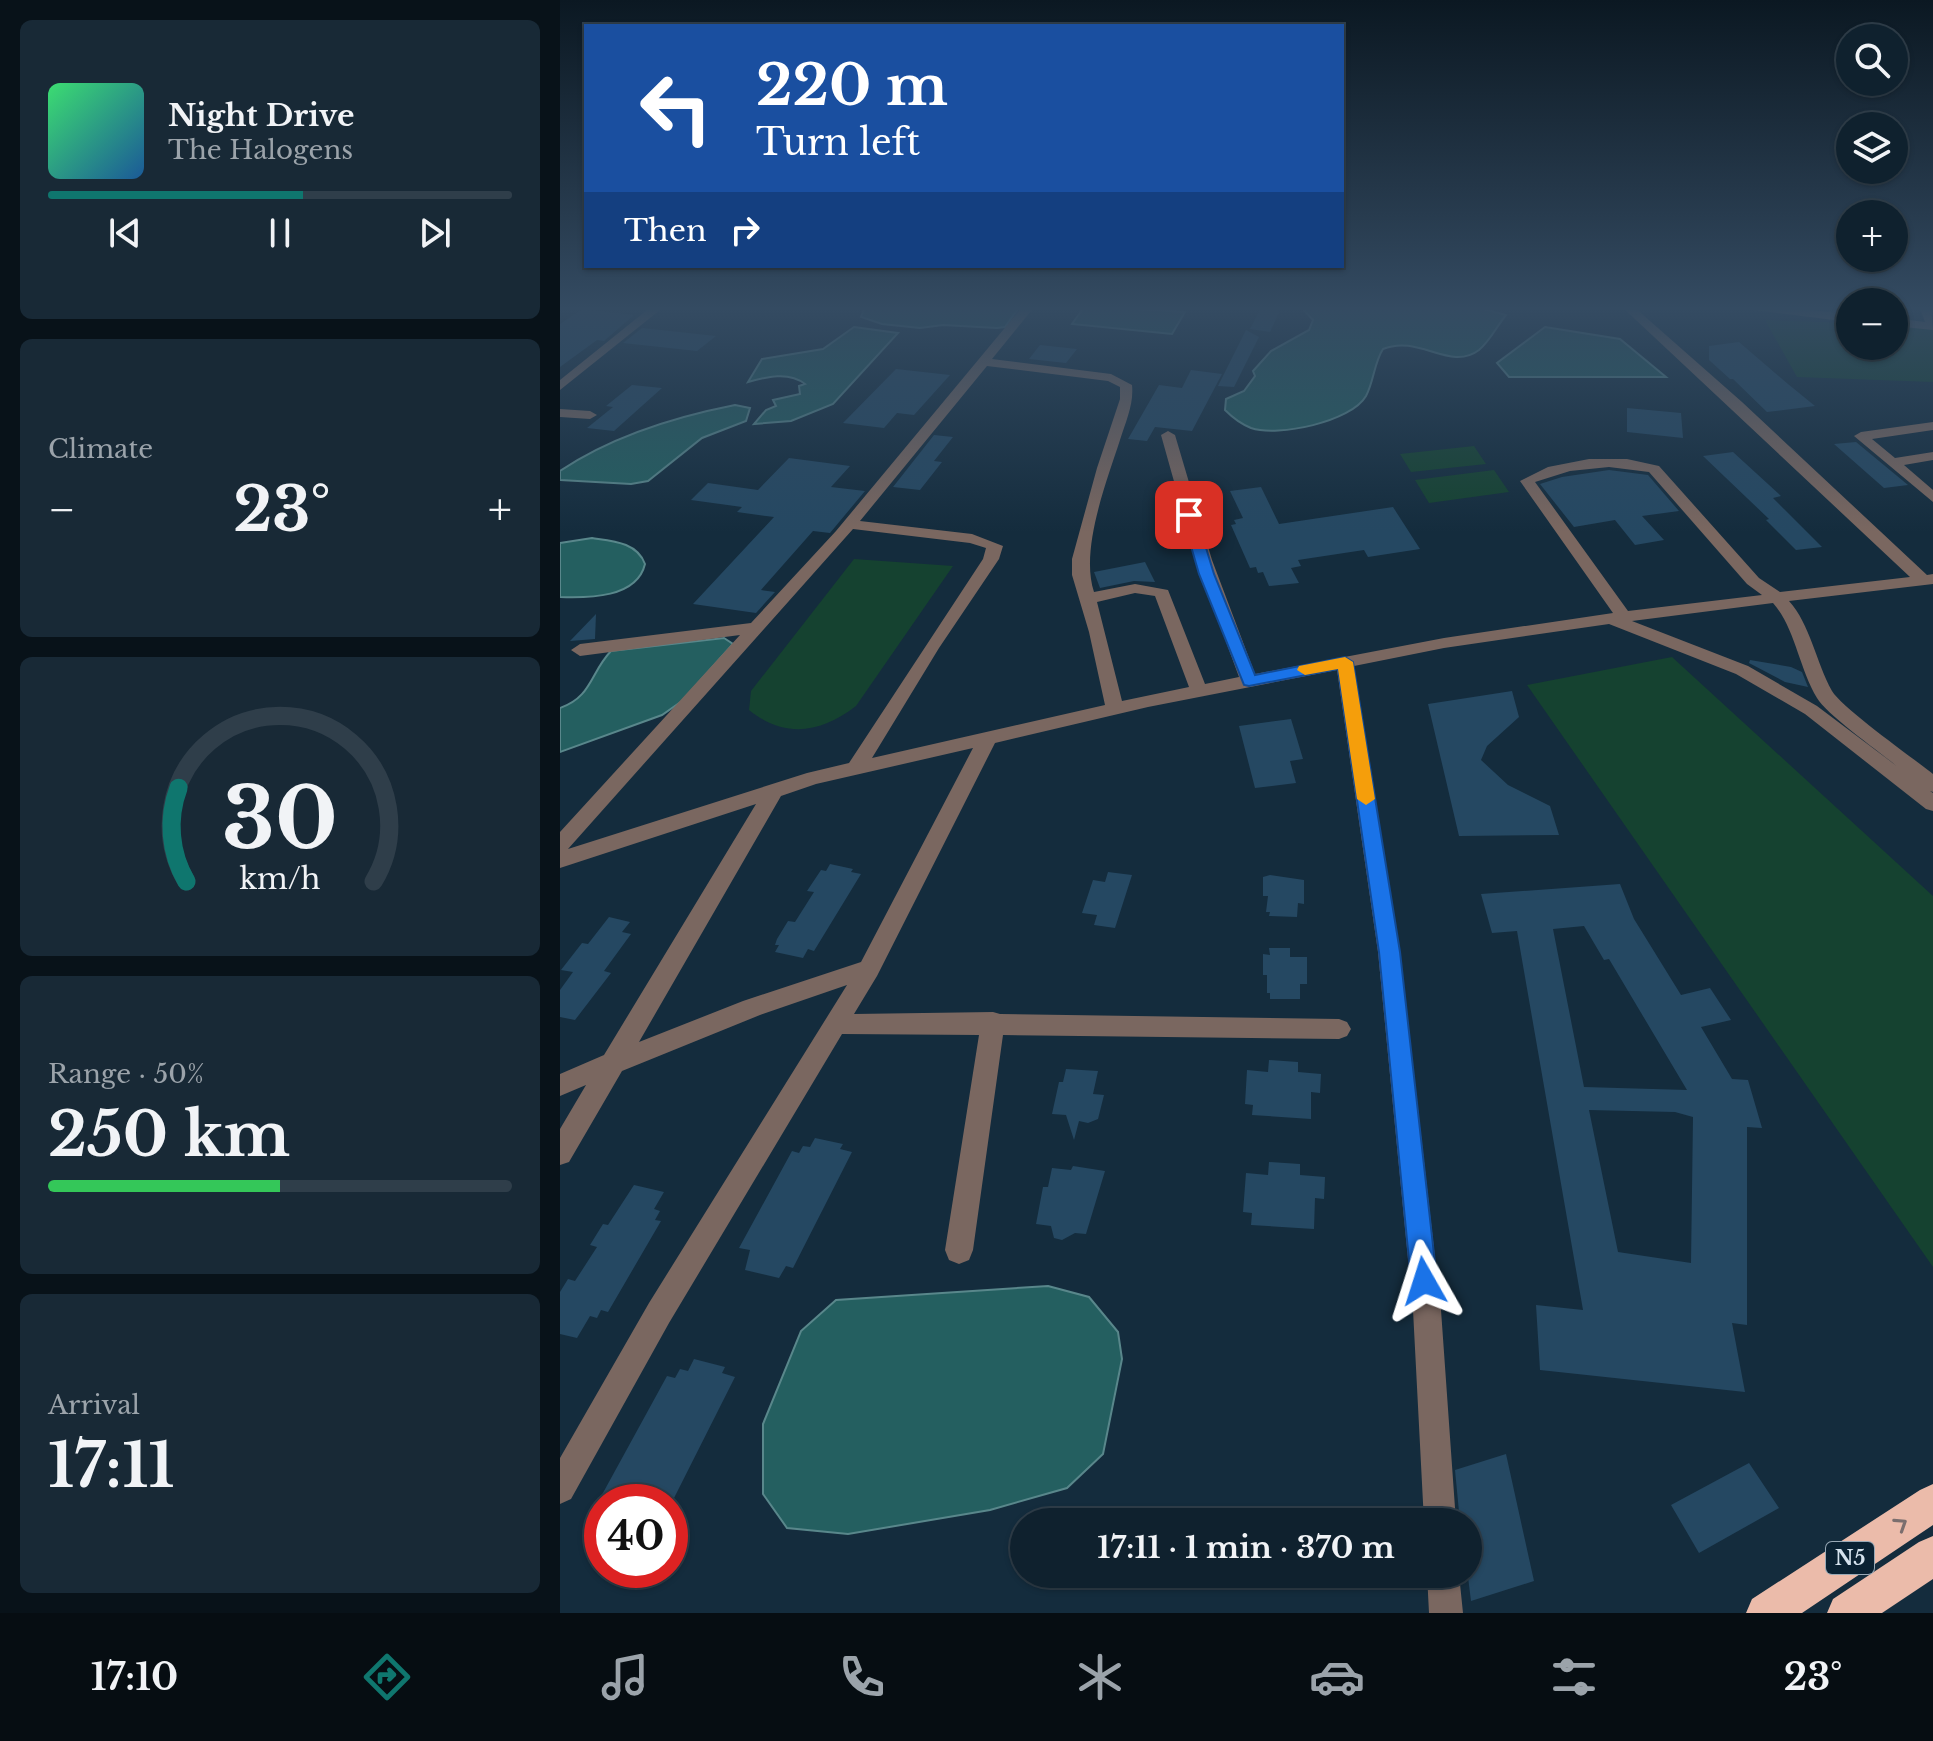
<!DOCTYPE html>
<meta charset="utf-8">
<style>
body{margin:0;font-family:"Libre Baskerville",serif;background:#182936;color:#f1f3f6;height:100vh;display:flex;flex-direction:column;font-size:30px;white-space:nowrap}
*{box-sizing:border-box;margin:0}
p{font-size:26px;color:#9ba3aa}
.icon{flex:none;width:44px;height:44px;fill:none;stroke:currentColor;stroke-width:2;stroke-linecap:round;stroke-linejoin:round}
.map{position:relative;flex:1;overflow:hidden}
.details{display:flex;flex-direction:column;gap:20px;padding:20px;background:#081219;width:560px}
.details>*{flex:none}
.banner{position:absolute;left:24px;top:24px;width:760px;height:244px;border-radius:0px;box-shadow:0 2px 6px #0004,0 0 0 2px #2f3e4a;background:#1a4fa0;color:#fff;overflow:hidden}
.controls{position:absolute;left:1276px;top:24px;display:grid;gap:16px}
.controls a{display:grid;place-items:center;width:72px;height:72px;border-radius:50%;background:#0f212e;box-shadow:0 2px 6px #0004,0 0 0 2px #2f3e4a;font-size:40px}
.speed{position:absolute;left:24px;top:1484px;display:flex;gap:16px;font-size:40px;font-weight:700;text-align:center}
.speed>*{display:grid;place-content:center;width:104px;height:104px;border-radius:50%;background:#0f212e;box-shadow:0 2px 6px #0004,0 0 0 2px #2f3e4a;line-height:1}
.speed .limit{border:12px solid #d22;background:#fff;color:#111}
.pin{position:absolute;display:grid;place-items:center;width:68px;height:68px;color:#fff;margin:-34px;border-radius:16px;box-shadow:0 4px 12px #0006}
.me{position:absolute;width:88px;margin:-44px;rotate:354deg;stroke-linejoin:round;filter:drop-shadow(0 0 6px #0008)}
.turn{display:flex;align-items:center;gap:28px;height:168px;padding:0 40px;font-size:36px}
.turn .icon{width:104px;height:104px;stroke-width:2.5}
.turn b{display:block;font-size:56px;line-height:68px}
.then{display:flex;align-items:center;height:76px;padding:0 40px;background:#0003;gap:16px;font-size:30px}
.big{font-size:60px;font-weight:700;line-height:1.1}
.details .card{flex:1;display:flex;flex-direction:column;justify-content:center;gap:12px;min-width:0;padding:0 28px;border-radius:12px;background:#182936}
.details .dial{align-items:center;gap:0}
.dial svg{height:208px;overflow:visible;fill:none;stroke:#2f3e4a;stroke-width:7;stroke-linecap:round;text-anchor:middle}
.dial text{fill:#f1f3f6;stroke:none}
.song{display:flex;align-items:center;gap:24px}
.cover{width:96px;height:96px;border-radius:12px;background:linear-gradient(135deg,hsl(140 70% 55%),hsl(210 70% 35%))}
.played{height:8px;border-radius:4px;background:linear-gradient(90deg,#0f766e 55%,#2f3e4a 55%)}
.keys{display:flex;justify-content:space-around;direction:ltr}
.heat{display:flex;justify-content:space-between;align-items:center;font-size:44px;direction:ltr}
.charge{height:12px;border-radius:6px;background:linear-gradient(90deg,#34c759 50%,#2f3e4a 0)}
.trip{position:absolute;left:450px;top:1508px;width:472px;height:80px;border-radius:40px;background:#0f212e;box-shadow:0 2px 6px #0004,0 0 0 2px #2f3e4a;font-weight:700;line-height:80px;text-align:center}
.dock{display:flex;height:128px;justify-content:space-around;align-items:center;background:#060d12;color:#9ba3aa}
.dock .icon{width:56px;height:56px}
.dock .selected{color:#0f766e}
.dock b{font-size:36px;color:#f1f3f6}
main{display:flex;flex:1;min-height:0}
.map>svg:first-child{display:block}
.green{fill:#154230}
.water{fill:#245f60;stroke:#59878b;stroke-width:2}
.building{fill:#254862;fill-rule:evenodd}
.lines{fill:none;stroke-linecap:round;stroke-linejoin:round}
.minor{fill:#7a6760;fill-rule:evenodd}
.highway{fill:#ebbbaa;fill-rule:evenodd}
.oneway{stroke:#7a6e6e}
.route{fill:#1a73e8;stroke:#114b97;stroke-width:2}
.slow{fill:#f59e0b}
.labels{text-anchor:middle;stroke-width:8;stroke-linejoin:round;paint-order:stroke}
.shield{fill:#0a2233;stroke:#98a9b6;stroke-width:2}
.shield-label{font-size:20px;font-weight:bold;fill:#d5e3ee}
</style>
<main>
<section class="details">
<div class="card">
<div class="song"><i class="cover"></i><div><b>Night Drive</b><p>The Halogens</p></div></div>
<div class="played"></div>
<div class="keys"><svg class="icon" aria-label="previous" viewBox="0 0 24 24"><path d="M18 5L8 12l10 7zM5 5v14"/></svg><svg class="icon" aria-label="pause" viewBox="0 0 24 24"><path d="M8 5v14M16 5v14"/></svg><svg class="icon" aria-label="next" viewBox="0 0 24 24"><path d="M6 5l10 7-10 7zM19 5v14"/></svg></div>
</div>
<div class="card"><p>Climate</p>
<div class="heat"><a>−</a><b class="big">23°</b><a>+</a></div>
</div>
<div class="card dial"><svg viewBox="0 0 100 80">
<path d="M14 69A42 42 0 1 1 86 69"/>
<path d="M14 69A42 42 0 0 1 11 33" stroke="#0f766e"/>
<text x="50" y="56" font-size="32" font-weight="700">30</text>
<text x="50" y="72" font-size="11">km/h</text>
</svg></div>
<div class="card"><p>Range · 50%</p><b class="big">250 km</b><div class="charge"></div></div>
<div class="card"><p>Arrival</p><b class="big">17:11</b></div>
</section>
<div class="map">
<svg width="1373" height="1613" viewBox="0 0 1373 1613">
<rect width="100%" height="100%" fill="#142c3d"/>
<path class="green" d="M1205,320L1290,323V346H1334V324L1373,325V382L1237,377Z
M914,446L926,464L851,472L840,454Z
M934,470L949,492L869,503L855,480Z
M294,559L393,566L296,706C261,733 225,739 189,710L191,691Z
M1112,657L1373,896V1267L967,685Z"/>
<path class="water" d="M305,306H460L445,327L437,328L383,325L360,328L322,324L301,317Z
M525,306L625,312L612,334L512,324Z
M740,306H913L946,315C937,326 930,341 919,350C890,372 859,334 823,349C814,363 814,381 806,396C791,422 718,437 691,428C681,424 673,418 665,410L666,399L684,391L695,376L693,371L711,351L749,330L753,320Z
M294,327L338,333L273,404L231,421L194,424L206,410L216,406L213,400L240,394L239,386L245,384C229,371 206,377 188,382L202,359L263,349Z
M985,327L1060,339L1106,377H949L937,363Z
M175,405L190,408L186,421L142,438L88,481L71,484L0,480V471C52,436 114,417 175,405Z
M32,538C52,541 77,542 85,564C77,598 29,598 0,597V543Z
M164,638L173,644L122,701L102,715L0,752V708C32,697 30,673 51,651Z
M488,1286L529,1297L558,1332L562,1359L543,1454L507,1488L430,1510L288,1534L227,1528L203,1494V1424L241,1331L276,1300Z"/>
<path class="building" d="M702,306L721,308L710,332L690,329Z
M22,309L74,315L44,341L37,340L0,367V324Z
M82,328L156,336L137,351L63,343Z
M686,330L699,337L674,387L658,386Z
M1179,342L1228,384L1255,406L1207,412L1173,379H1170L1149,360V346Z
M480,345L517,349L506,363L469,359Z
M336,369L390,375L354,415L337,413L324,428L283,423Z
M631,370L662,374L632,431L595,427L587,441L568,439L599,385L622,388Z
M72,385L102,388L54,431L27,428L53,407L46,406Z
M1067,408L1121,413L1123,438L1067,432Z
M374,435L393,437L374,461L382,462L360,490L333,487Z
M1296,442L1348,485L1324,488L1274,444Z
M1173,452L1221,496L1213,498L1262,547L1236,550L1206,520L1209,519L1143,456Z
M229,458L290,466L271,487L305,491L270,533L253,531L201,590L215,592L196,613L133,604L214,517L177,512L182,507L131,500L148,483L198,490Z
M1049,470L1088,475L1119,511L1082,516L1104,540L1075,545L1055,520L1014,527L980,484L1002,477Z
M701,487L719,524L833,507L860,549L808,557L804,550L738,560L741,566L731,568L739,583L709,586L703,572L698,573L696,567L690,568L671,525L676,524L674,520L683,518L670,491Z
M585,562L595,582L574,581L540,588L534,572Z
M36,614L35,639L10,641Z
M1190,660L1231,667L1242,672L1248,687L1225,682L1189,663Z
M952,691L959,717L927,746L921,760L948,785L990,806L999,835L899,836L868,704Z
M731,719L743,759L730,761L736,783L695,788L679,726Z
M270,864L293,869L291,872L301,874L254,951L248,949L243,958L215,952L219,945H215L217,939L228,921L235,922L254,892L247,891L261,870L266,871Z
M548,872L572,875L555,928L534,925L537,915L522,913L533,880L545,882Z
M710,875L744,880V904L738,903L737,917L709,916L710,912H706L708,896H703V877Z
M1060,884L1074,919L1121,995L1150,988L1171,1020L1141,1027L1172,1079L1188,1080L1202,1128L1187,1127V1325L1172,1323L1185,1392L980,1370L976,1305L1023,1310L957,931L932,933L921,894ZM1024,926L1044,960L1049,959L1127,1090L1024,1087L993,929ZM1029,1110L1115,1112L1133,1117L1131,1263L1058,1252Z
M49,917L70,922L62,932L71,934L44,971L51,973L15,1020L0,1017V990L13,972L1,970L22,943L28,944Z
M709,948H730V957H747V984H740V999H710V993H707V975H703V954L710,955Z
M709,1060L738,1062V1072L761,1074L760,1093L751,1092V1119L692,1115L693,1105L685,1104L687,1070L708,1072Z
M506,1069L538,1071L533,1094L544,1095L538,1119L528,1123L519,1121L514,1140L506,1115L492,1114L499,1082H503Z
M255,1138L283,1144L280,1149L292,1152L233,1268L226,1266L219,1278L185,1270L190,1250L179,1248L232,1151L239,1153L243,1146L250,1147Z
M709,1162L740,1164V1175L765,1177L764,1199L755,1198L754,1229L691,1225L692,1213L683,1212L686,1173L708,1175Z
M513,1166L545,1171L526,1234L515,1233L502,1240L494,1238L491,1226L476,1224L483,1187H488L492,1168L511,1170Z
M74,1185L104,1192L94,1209L100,1211L95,1220L101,1221L48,1312L41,1310L37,1318L30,1316L17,1338L0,1334V1292L8,1279L15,1281L37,1247L30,1245L43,1224L48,1225Z
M134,1359L165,1367L162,1373L175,1377L112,1502H38L107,1376L115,1378L120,1369L128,1371Z
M946,1454L974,1581L911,1601L908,1577V1522H900L895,1470Z
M1189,1463L1219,1508L1139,1553L1111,1505Z"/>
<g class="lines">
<path class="minor" d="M92,306H105L0,390V380Z
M463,306H475L432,359L551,374L572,385C574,404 566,421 560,440C546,483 520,550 534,592L575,584L608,590L645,684L679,677L636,560L601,435L608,431L615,435L652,560L695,674L884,638L1053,613L960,481L988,467L1029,459H1067L1099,466L1199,578L1220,592L1350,577L1061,306H1073L1182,402L1367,575L1373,574V584L1229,601C1250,624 1256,662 1272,691C1282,708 1353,758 1373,774V792L1370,791L1373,793V811L1366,809L1245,714L1176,674L1049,624L884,648L794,666L840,952L881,1310L896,1522H864L853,1310L818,952L777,670L588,707L435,743L317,976L294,1014L433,1012L440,1014L779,1019L787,1022L791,1029L787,1036L779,1039L443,1035L413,1250L409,1260L399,1264L389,1260L385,1250L419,1035L282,1034L109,1323L11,1499L0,1504V1458L89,1303L287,985L200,1015L62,1071L9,1162L0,1165V1129L26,1085L0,1096V1074L44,1055L196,804L0,868V832L180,635L20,656L11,650L20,644L191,623L276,531ZM427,366L548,381L560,387V399L537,468L512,559V575L529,632L545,705L312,758L379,648L439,559L443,546L412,534L300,521ZM1049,467L1089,472L1187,584L1202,595L1068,611L975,482L1010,471ZM293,529L410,543L426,548L423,559L289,763L247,773L8,849ZM575,593L595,596L629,687L562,701L537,602ZM1213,603C1235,628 1239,668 1257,698C1266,714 1321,753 1338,767L1257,706L1188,666L1072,621ZM413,748L301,962L183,1001L79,1042L221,796L256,784Z
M1161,306H1207L1290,314V322Z
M1359,306H1371L1373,330L1334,326V318L1365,322Z
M0,409L30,411L37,415L30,419L0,417Z
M1373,422V430L1312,439L1335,458L1373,452V460L1344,465L1373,490V502L1294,436L1301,432Z
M867,1574H899L903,1613H869Z"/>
<path class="highway" d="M1373,1484V1525L1242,1613H1186L1192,1599L1360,1490Z
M1373,1536V1579L1322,1613H1267L1273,1599L1359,1542Z"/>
</g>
<defs><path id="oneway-chevron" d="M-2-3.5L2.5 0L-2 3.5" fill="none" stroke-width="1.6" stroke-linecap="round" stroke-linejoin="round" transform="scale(2)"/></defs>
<use class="oneway" href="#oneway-chevron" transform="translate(1341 1524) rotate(-33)"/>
<linearGradient id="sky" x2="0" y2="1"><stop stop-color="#0b1822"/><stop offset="0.58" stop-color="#344b62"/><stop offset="1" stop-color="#344b62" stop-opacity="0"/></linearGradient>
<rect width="1373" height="532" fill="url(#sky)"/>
<path class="route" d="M629,511L636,515L654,574L695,675L785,657L793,662L840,952L877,1281L873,1290L864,1293L855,1290L851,1281L819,952L778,669L689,686L684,685L639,574L622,515Z"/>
<path class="slow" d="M785,657L793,662L815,799L806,805L797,799L778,669L745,675L737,670L739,666Z"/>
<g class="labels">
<rect class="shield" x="1266" y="1542" width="48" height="32" rx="6"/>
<g class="shield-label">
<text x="1290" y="1565">N5</text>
</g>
</g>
</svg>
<div class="controls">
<a><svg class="icon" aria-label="search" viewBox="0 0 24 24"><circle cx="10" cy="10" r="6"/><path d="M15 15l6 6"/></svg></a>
<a><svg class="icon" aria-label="layers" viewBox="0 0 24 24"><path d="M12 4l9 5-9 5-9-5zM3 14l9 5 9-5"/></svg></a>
<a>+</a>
<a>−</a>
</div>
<div class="speed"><div class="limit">40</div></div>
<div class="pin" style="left:629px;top:515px;background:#d93025"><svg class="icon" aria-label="arrive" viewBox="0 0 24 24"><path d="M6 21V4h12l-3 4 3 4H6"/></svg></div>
<svg class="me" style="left:864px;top:1281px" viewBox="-20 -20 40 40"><path d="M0-17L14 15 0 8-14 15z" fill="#1a73e8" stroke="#fff" stroke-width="4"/></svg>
<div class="trip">17:11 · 1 min · 370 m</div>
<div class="banner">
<div class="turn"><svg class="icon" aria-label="left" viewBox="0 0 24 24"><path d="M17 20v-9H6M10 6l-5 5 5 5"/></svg><div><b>220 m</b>Turn left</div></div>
<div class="then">Then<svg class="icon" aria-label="right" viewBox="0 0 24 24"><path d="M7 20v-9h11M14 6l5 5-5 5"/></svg></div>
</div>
</div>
</main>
<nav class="dock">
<b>17:10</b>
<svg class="icon selected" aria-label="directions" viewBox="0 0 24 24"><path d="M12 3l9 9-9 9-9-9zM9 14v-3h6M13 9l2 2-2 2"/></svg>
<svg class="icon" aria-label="music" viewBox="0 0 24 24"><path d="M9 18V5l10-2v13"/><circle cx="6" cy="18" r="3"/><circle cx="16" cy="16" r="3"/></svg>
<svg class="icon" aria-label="phone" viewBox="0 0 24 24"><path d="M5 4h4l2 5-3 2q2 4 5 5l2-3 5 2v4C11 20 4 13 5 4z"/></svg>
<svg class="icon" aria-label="climate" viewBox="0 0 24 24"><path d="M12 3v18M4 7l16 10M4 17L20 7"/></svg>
<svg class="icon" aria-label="car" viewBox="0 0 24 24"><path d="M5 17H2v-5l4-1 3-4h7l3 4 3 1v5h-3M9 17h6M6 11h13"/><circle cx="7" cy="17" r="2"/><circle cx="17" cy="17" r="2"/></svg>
<svg class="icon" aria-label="filters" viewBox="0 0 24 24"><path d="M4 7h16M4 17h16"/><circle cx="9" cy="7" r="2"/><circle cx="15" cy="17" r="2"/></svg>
<b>23°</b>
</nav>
